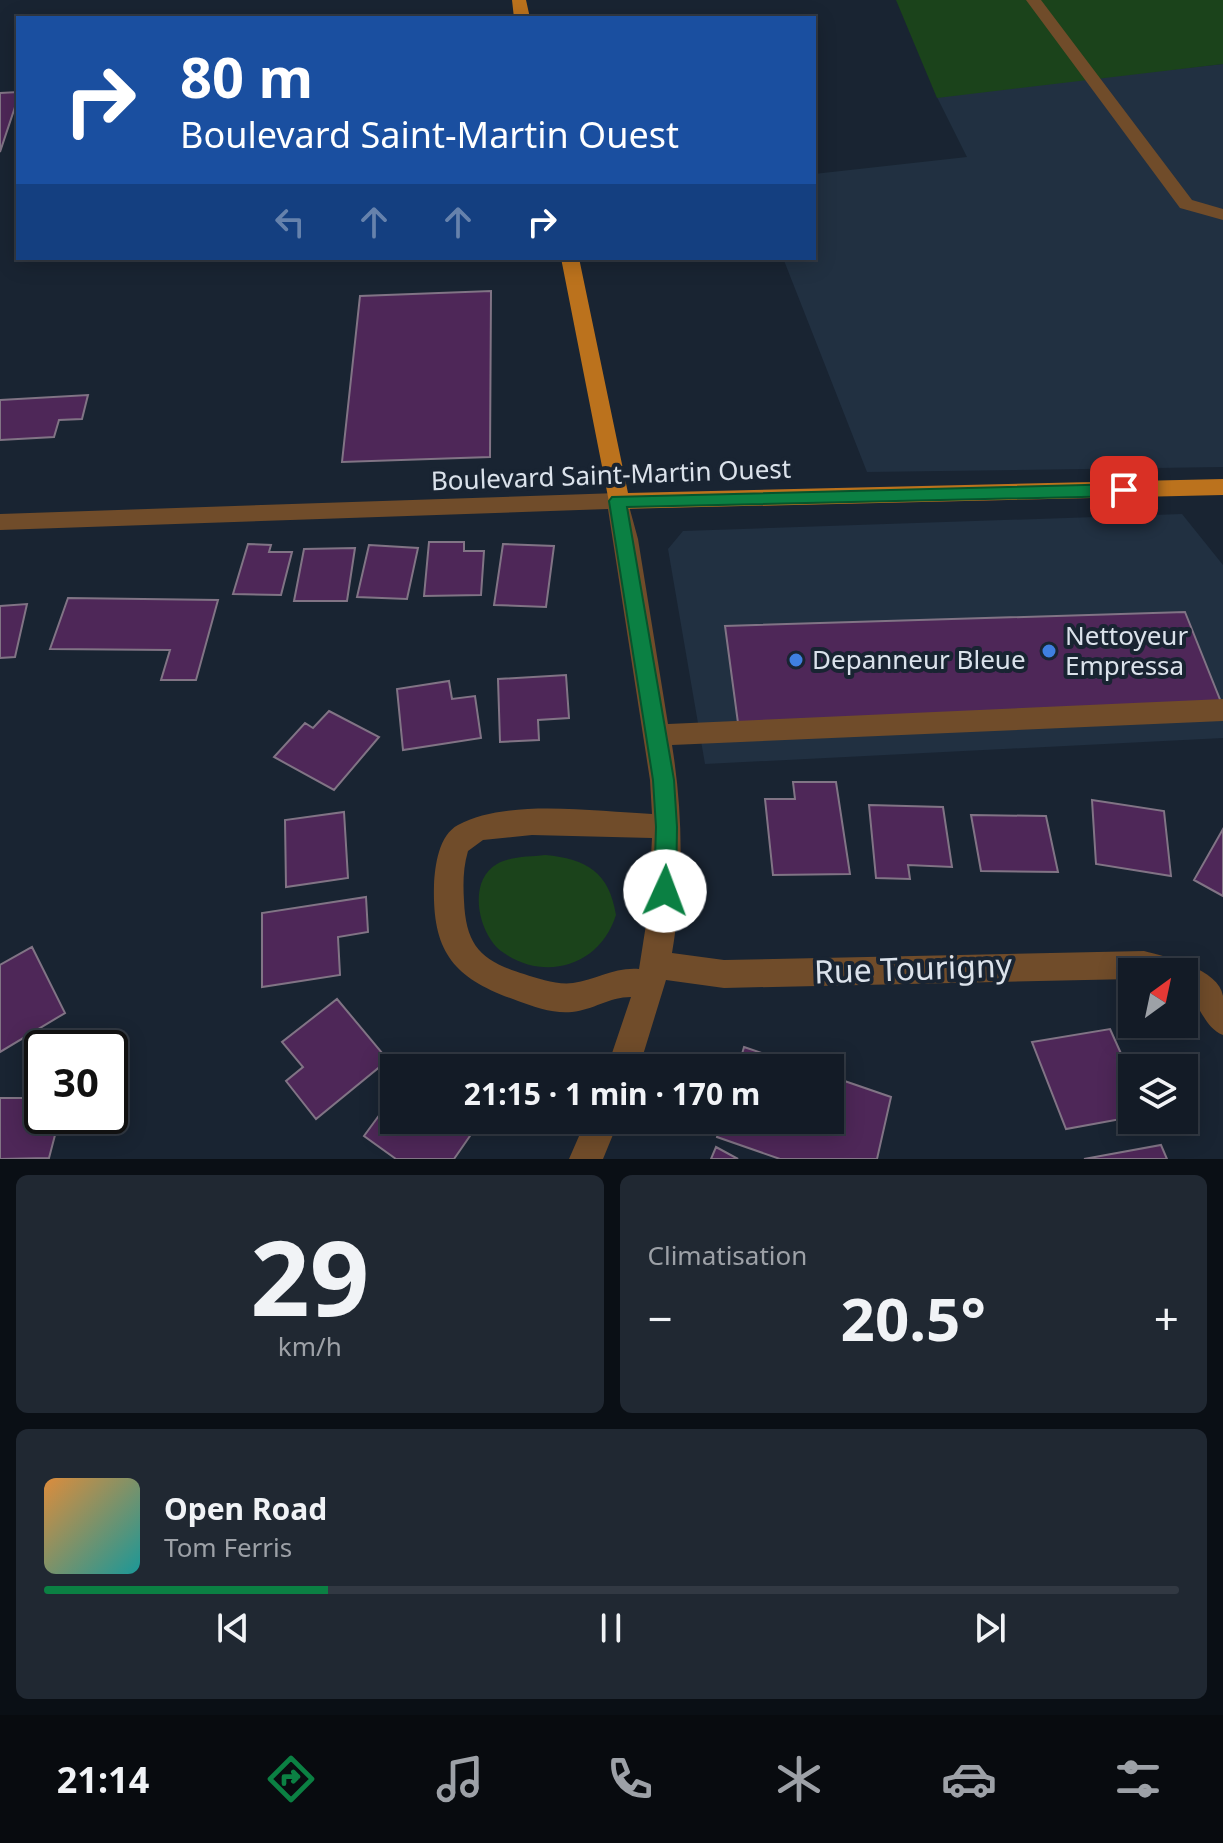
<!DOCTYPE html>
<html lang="fr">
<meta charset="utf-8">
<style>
body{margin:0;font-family:"Noto Sans",sans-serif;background:#202832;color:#f1f3f6;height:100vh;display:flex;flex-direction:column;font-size:30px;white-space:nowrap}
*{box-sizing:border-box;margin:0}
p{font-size:26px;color:#9da1a7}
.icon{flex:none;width:44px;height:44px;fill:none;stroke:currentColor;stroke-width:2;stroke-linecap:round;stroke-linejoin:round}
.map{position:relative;height:1159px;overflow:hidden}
.drawer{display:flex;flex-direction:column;gap:16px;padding:16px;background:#0a0f15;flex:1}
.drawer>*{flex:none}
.guide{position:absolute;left:16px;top:16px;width:800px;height:244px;border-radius:0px;box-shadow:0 4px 20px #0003,0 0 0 2px #323943;background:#1a4fa0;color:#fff;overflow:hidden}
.needle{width:52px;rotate:33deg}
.buttons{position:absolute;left:1118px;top:958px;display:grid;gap:16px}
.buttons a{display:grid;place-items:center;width:80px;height:80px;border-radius:0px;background:#131b26;box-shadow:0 4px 20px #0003,0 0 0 2px #323943;font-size:40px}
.speed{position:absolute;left:24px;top:1030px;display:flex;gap:16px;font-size:40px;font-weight:700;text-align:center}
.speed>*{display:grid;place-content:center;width:104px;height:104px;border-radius:50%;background:#131b26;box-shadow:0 4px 20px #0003,0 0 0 2px #323943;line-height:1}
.speed .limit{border:4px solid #111;border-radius:12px;background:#fff;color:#111}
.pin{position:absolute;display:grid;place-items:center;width:68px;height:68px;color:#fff;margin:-34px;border-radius:16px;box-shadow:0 4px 12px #0006}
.me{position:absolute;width:88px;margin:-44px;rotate:2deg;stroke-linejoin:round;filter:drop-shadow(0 0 6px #0008)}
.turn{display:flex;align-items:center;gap:28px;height:168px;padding:0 32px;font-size:36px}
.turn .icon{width:104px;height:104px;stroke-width:2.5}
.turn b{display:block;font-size:56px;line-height:68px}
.lanes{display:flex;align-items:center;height:76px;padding:0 32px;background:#0003;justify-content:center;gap:40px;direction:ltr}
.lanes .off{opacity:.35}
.big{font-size:60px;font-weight:700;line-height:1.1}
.drawer .widget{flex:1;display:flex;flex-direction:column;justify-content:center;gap:12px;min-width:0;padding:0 28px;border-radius:12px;background:#202832}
.drawer .dial{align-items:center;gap:0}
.dial b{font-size:104px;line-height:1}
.song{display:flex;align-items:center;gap:24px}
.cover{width:96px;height:96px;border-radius:12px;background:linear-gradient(135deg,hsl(30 70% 55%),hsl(180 70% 35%))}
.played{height:8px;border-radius:4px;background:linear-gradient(90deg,#0b8043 25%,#323943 25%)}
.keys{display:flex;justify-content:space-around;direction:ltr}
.heat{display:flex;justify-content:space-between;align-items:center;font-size:44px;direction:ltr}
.drawer .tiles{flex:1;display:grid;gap:16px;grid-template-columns:1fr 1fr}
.widget:last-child{grid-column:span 2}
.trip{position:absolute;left:380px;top:1054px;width:464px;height:80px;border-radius:0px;background:#131b26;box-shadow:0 4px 20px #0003,0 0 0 2px #323943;font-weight:700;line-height:80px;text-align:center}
.menu{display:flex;height:128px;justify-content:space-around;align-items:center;background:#080b0f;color:#9da1a7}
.menu .icon{width:56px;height:56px}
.menu .current{color:#0b8043}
.menu b{font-size:36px;color:#f1f3f6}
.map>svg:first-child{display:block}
.built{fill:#213041}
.green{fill:#1b431b}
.building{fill:#4e2758;stroke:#817485;stroke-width:2}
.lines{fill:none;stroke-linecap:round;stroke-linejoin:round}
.minor{fill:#704c2a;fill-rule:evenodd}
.major{fill:#bb721d;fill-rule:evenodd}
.route{fill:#0b8043;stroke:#07532c;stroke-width:2}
.shop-dot{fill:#3f7fe0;stroke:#192432;stroke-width:3}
.labels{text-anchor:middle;stroke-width:8;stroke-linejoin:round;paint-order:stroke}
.street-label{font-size:26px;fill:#dbe2eb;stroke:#192432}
.poi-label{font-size:26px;fill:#dbe2eb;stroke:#192432;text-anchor:start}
.near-street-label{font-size:32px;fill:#dbe2eb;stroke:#192432}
</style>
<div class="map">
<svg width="1223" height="1159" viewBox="0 0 1223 1159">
<rect width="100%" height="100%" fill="#192432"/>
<path class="built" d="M1223,64V467L867,472L783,258H814V174L967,157L936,95Z
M1182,514L1223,565V738L705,764L668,549L683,531Z"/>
<path class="green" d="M896,0H1223V64L937,98Z
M545,855C587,859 609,872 616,915C600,966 544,983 501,951C478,933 467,881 497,864C511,856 529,857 545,855Z"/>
<path class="building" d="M18,92V98L0,152V93Z
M491,291L490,457L342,462L360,296Z
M88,395L82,419L59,420L54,437L0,440V400Z
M429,542H464V551H484L481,595L424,596Z
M248,544L271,545L269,552H292L281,595L233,594Z
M503,544L554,546L546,607L494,605Z
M369,545L418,548L407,599L357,597Z
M355,548L347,601H294L304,549Z
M68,598L218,600L196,680H161L170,650L50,649Z
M27,604L15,657L0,658V606Z
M1185,612L1223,707L738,723L725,626Z
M566,675L569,718L538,720L539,740L500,742L498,679Z
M449,681L452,699L475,696L481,738L403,750L397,689Z
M329,711L379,737L334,790L274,757L305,723L313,728Z
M793,782H836L850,874L773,875L765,799H795Z
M1092,800L1164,811L1171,876L1096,864Z
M869,805L943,807L952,867L908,865L910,879L876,878Z
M344,812L348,878L286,887L285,820Z
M971,815L1046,816L1058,872L981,871Z
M1223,829V896L1194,880Z
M366,897L368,932L338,937L340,975L262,987V913Z
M32,947L65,1013L0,1052V965Z
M337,999L388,1060L316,1119L286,1081L303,1067L282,1042Z
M1110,1029L1132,1078V1117L1066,1129L1032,1042Z
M744,1047L806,1068H738Z
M830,1076L891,1097L877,1159H780L717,1137L722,1120H830Z
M394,1095V1120H481L454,1159H396L364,1136Z
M0,1098H42V1116H60L49,1158L0,1159Z
M1161,1145L1167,1159H1084Z
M716,1147L738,1159H711Z"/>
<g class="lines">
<path class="minor" d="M1026,0H1041L1192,200L1223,209V220L1180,208Z
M618,493L626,495L638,539L668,724L1223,699V721L672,745C683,813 684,884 672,953L724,960L1144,951C1167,957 1219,969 1223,996C1223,1008 1223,1022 1223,1035C1203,1027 1202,1004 1184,994V972H1132V979L724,988L666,980L639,1068H607L631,997C609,997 593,1010 572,1012C554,1014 535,1007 518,1001C455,979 432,954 434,885C435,865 439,835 458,825C508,798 597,812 652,814L650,780L608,509L0,530V514ZM532,835L652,838L648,912L639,969C614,967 596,980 573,983C557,985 539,979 524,974C481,961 466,946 464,901C463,884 463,868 468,851L483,840Z
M586,1120H619L603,1159H569Z"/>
<path class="major" d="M512,0H526L530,18H514Z
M561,258H579L628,493L1223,479V495L618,509L610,507Z"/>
</g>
<path class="route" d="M1124,484L1133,490L1124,496L627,507L674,780L677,827L676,891L672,898L665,901L657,898L654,891L656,827L653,780L609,501L612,497Z"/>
<g class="shop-dot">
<circle cx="1049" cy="651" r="8"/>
<circle cx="796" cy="660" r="8"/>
</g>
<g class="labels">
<g class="street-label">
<text transform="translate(611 475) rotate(-2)" y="9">Boulevard Saint-Martin Ouest</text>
</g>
<g class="poi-label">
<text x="1065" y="645">Nettoyeur<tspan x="1065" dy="30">Empressa</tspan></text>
<text x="812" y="669">Depanneur Bleue</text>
</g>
<g class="near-street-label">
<text transform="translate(913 969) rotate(-2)" y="11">Rue Tourigny</text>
</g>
</g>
</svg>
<div class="buttons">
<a><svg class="needle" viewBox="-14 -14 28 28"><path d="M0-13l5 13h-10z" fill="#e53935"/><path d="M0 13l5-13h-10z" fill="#9da1a7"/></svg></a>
<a><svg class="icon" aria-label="layers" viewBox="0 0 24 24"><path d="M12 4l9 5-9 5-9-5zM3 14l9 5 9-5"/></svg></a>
</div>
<div class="speed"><div class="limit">30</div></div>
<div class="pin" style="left:1124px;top:490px;background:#d93025"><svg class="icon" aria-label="arrive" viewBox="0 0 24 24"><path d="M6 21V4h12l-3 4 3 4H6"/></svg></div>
<svg class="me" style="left:665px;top:891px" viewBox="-20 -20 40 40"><circle r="19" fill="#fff"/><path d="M0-13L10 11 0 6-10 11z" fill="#0b8043"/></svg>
<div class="trip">21:15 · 1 min · 170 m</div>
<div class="guide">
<div class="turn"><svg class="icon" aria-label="right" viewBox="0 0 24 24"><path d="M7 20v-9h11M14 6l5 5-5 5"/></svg><div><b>80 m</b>Boulevard Saint-Martin Ouest</div></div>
<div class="lanes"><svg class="icon off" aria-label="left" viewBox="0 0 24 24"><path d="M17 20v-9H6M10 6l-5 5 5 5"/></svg><svg class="icon off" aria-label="ahead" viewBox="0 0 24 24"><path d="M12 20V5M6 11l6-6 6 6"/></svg><svg class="icon off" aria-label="ahead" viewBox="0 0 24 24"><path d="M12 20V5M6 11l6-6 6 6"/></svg><svg class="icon" aria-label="right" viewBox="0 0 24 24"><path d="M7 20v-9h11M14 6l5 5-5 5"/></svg></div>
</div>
</div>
<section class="drawer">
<div class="tiles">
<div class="widget dial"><b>29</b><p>km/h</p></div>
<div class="widget"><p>Climatisation</p>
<div class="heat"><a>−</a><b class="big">20.5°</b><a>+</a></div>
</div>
<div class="widget">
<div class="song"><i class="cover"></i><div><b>Open Road</b><p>Tom Ferris</p></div></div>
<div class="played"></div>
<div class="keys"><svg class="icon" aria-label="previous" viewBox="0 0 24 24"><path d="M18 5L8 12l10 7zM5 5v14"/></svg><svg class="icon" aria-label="pause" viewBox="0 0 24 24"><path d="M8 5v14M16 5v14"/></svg><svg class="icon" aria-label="next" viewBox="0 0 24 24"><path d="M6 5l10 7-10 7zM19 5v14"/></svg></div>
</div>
</div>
</section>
<nav class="menu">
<b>21:14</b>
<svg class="icon current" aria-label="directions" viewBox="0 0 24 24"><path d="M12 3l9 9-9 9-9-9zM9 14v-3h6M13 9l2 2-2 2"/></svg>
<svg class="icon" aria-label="music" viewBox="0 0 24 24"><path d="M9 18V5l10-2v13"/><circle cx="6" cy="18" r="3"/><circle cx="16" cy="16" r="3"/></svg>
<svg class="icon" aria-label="phone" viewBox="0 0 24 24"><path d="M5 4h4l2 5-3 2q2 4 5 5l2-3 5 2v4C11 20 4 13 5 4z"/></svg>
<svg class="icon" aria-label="climate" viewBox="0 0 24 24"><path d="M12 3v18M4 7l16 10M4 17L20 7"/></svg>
<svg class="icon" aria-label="car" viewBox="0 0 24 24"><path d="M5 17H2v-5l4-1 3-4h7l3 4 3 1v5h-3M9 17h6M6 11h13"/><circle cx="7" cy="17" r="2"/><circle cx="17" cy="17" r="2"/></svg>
<svg class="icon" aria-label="filters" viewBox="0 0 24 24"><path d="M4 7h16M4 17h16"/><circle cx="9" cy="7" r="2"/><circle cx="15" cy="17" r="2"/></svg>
</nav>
